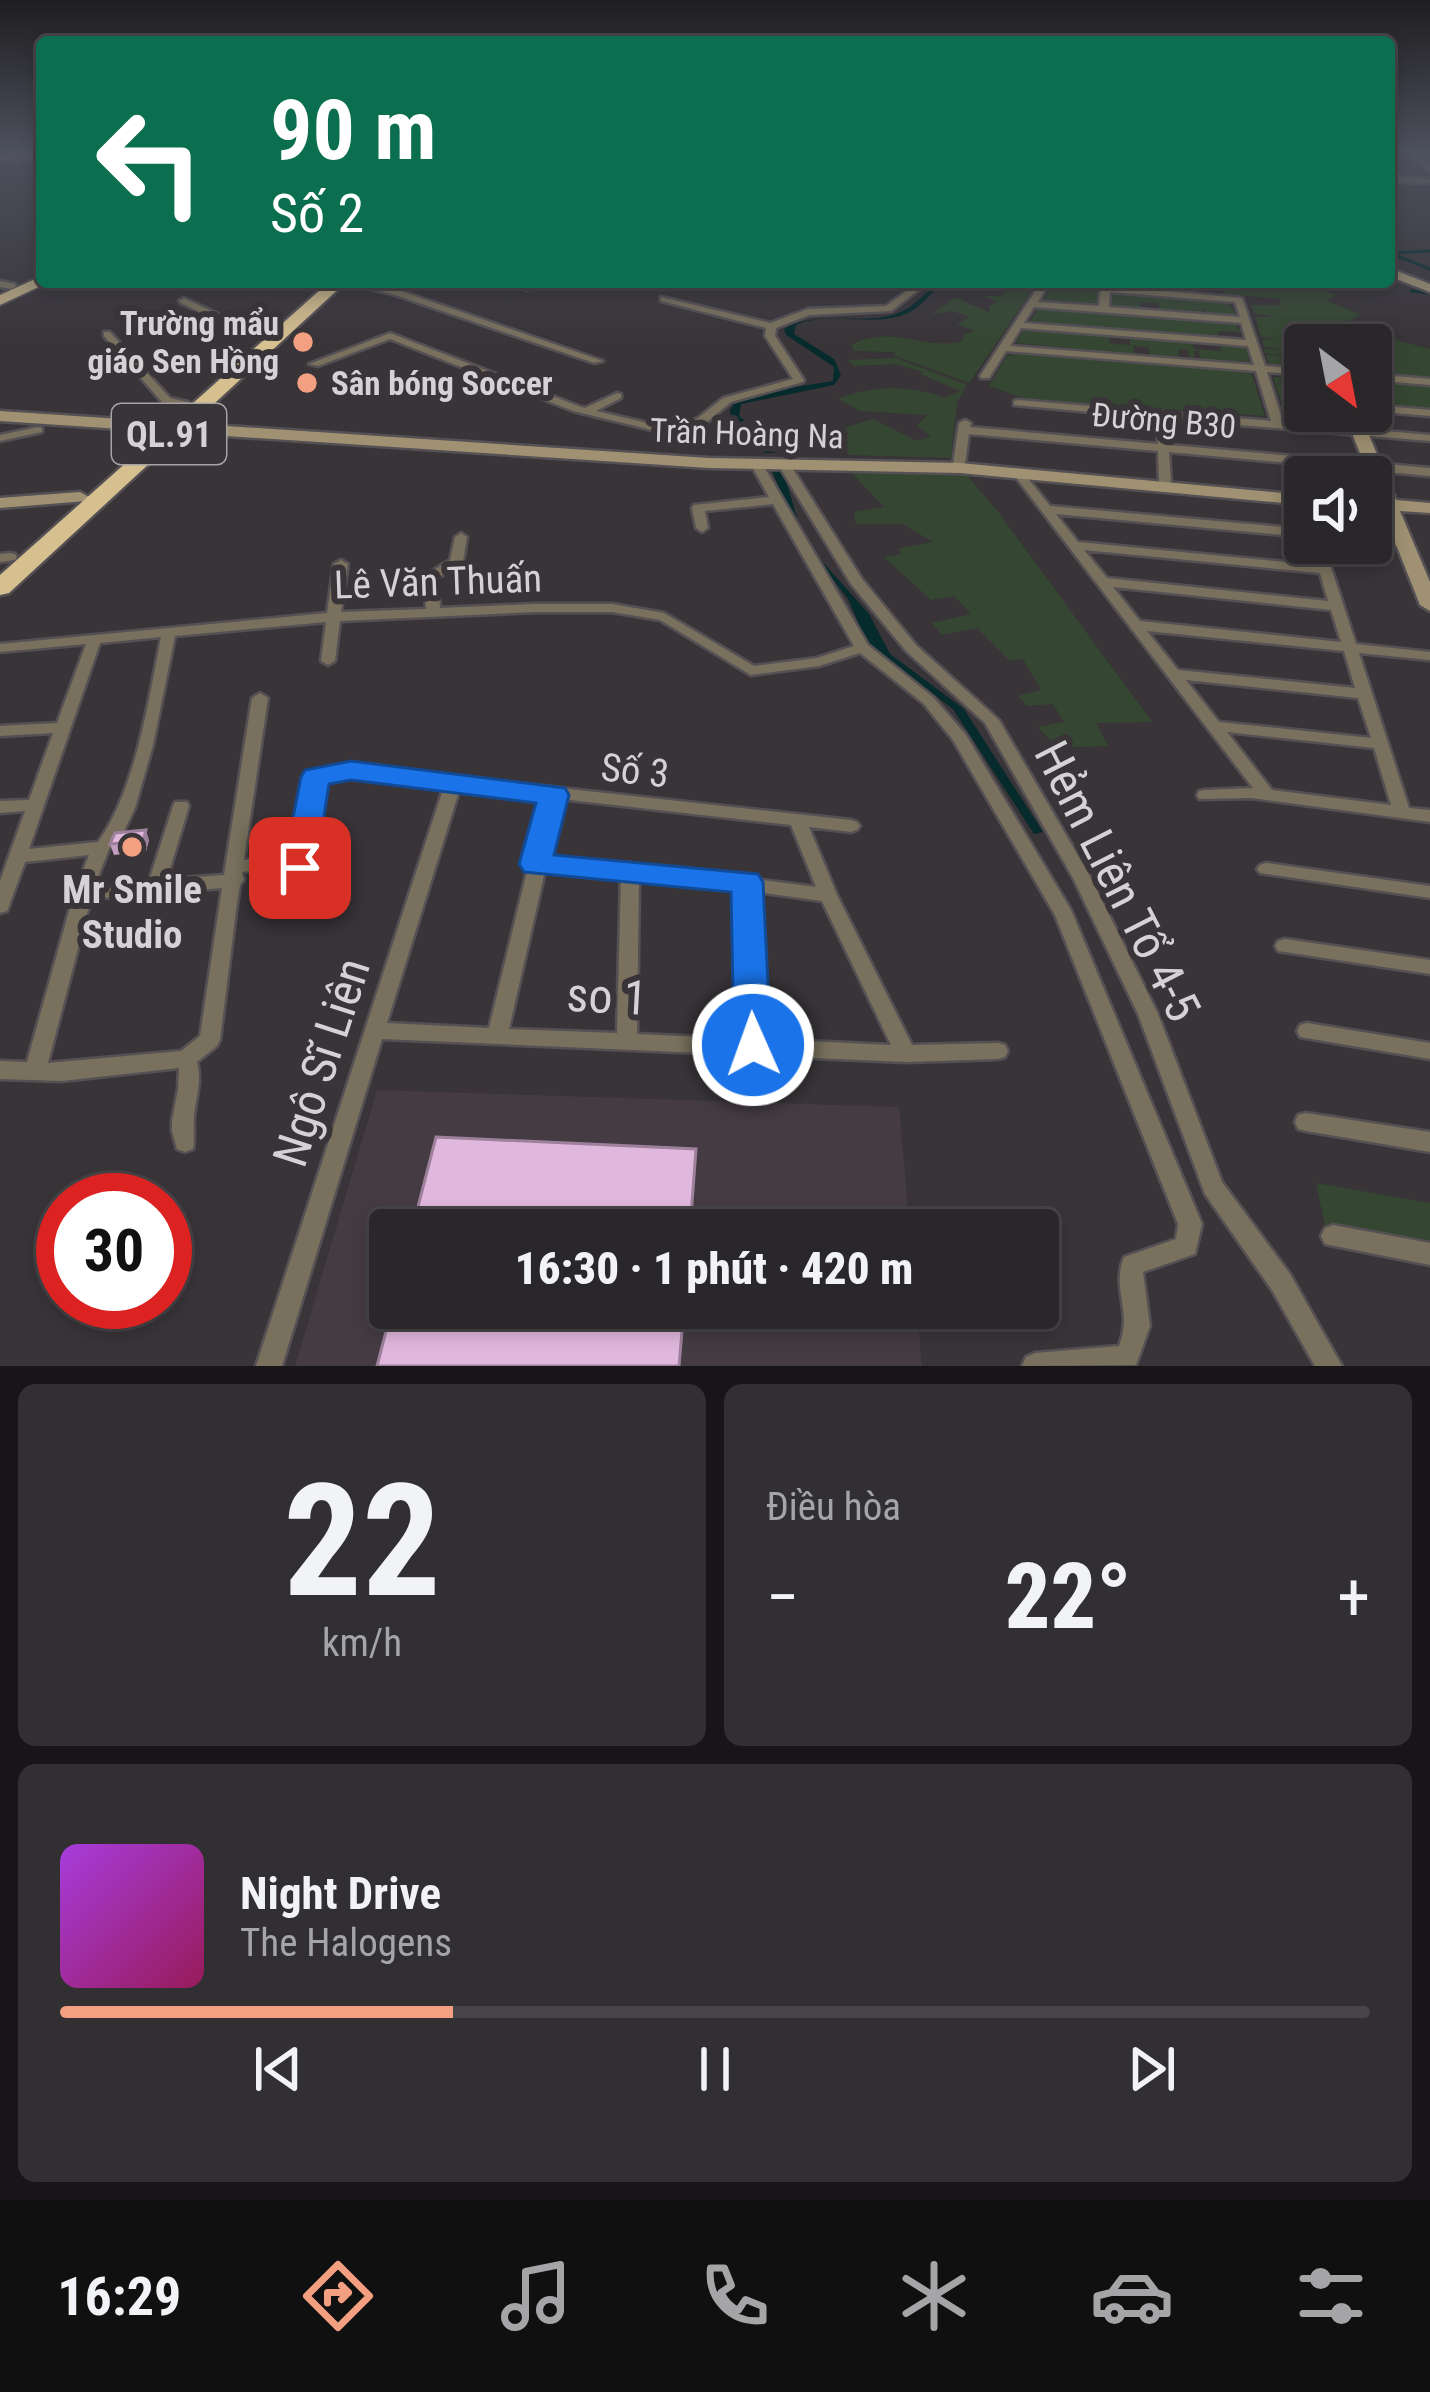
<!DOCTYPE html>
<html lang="vi">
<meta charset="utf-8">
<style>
body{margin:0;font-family:"Roboto Condensed",sans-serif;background:#322f32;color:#f1f3f6;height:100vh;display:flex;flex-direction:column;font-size:45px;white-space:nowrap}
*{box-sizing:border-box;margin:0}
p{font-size:39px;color:#a5a5a8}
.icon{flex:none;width:66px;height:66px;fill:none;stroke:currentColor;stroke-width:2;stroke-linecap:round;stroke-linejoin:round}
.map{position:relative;height:1366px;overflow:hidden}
.drawer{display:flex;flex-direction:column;gap:18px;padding:18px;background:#171517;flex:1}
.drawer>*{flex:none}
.guide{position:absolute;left:36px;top:36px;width:1359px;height:252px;border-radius:12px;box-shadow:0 6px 18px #0003,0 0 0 3px #464447;background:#0b6e4f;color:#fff;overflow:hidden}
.needle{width:78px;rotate:148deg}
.controls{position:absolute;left:1284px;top:324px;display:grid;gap:24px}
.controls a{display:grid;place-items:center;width:108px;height:108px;border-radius:12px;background:#2a272a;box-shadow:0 6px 18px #0003,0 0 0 3px #464447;font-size:60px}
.speed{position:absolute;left:36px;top:1173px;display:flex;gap:24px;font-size:60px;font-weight:700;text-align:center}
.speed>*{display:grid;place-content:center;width:156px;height:156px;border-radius:50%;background:#2a272a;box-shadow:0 6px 18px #0003,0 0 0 3px #464447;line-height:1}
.speed .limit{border:18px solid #d22;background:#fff;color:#111}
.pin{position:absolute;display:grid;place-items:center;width:102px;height:102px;color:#fff;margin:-51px;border-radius:24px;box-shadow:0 6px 18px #0006}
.me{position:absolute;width:132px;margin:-66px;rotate:358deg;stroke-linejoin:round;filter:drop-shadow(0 0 9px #0008)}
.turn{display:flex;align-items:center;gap:42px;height:252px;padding:0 36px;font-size:54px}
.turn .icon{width:156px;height:156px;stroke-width:2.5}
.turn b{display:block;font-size:84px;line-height:102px}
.big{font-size:90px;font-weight:800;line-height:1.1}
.drawer .widget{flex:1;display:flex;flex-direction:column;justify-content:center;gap:18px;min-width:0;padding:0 42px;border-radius:18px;background:#322f32}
.drawer .dial{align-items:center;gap:0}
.dial b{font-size:156px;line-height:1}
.song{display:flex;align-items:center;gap:36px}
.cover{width:144px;height:144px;border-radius:18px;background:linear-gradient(135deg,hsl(280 70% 55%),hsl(330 70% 35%))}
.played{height:12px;border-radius:6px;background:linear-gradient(90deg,#f3a082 30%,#464447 30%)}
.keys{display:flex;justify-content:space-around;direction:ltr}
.heat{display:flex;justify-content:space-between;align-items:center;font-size:66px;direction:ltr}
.drawer .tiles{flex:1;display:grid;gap:18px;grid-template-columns:1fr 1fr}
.widget:last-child{grid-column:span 2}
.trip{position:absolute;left:369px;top:1209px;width:690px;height:120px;border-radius:12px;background:#2a272a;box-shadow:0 6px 18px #0003,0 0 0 3px #464447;font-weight:800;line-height:120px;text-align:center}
.menu{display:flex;height:192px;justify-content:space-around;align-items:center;background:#111011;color:#a5a5a8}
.menu .icon{width:84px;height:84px}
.menu .on{color:#f3a082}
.menu b{font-size:54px;color:#f1f3f6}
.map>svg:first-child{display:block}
.built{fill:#443b43}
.green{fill:#354732}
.water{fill:#052b2c}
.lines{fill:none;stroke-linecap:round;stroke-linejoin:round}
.stream{stroke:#052b2c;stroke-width:3}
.street-casing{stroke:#545054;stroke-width:5}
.secondary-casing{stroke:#545054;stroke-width:5}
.primary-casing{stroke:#545054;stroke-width:4}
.highway-casing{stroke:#545054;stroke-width:5}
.street{fill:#79715d;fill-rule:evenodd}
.secondary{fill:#9f9172;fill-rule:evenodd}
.primary{fill:#bcaa82;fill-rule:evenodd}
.highway{fill:#d6c090;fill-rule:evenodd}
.wall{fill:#c19dbe}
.shaded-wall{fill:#9d809b}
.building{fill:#e0b7dd;stroke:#9d809b;stroke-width:3}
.route{fill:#1a73e8;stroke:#114b97;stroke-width:3}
.poi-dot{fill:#f3a082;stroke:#383438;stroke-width:4.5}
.labels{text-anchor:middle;stroke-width:12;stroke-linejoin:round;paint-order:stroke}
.far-poi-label{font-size:33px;font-weight:bold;fill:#d4d2d4;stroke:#383438;text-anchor:end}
.far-street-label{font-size:33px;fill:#d4d2d4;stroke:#383438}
.shield{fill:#383438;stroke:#a5a3a5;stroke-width:3}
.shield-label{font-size:36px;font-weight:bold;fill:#d4d2d4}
.street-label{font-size:39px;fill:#d4d2d4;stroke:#383438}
.poi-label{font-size:39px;font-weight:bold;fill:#d4d2d4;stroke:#383438}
.near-street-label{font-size:48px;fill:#d4d2d4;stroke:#383438}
</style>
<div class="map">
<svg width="1430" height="1366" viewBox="0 0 1430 1366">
<rect width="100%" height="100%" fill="#383438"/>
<path class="built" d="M377,1090L899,1107L910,1230H390V1308H917L922,1366H295Z"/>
<path class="green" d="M1003,282L1033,289L969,383L893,355L896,352L854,351L851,345C893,323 924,352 963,341V335L974,331L957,324L970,317L952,311L932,314L955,297L990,313L989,307L997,301L982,296H1001L1008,288L998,284Z
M1044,282L1187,284L1189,292L1100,287L1097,304L1091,305L1043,300L1055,284Z
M1204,282L1329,285L1321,290L1336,295L1327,301L1360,314L1348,322L1355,329L1430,349V380L1371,375V345H1305V370L1269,363L1266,355L1289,356L1266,353L1264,349L1287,350L1264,347L1262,340L1274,339L1261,337L1255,317H1275L1254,313L1251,305H1281L1280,299L1224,294L1222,286Z
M1112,294L1227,301L1236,314H1207L1202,307V313L1160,310L1158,303L1141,302L1140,309L1112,305Z
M1043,308L1233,322L1241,332L1218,331V337L1030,321L1037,309Z
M1031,329L1109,335L1110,343L1130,345V336L1192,341L1194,349L1221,351L1220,343L1246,348L1249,361L1201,360L1199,351H1194L1195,359H1190L1187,350L1178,349L1179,358L1150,355L1148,347L1133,346L1134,354L1016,343L1023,331Z
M1015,354L1245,372L1252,375L1265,416L1026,399L989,386L1007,356Z
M896,358L967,385L957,403L951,458L849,455L834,431L873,419L917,441L931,436L917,426L927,415L860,411L838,399C872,386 907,384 944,398L960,391L920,374L923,372L895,364L854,366L848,360Z
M1273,377H1305V411H1337L1342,424L1286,419Z
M1371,379L1430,384V411L1371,406Z
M849,470L963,471L999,513L1152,722L1096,723L1108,746L1057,748L1038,727L1064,722L1053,704L1027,706L1018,696L1041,690L1023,659L1010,661L977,628L942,635L932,623L971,614L954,596L931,600L884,557L901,554L899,548L933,542L903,524H856L854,512L884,507Z
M1316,1183L1430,1203V1246L1326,1229Z"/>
<path class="water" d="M938,282H944C934,290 925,302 915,309C880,332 832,308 796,325L794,334L834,359L841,375L834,385L741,404L739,416L765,437L775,453H764L732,423L730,410L734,404L763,392L833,381L834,367L786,335L784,329C822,306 871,331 908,308C919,301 928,290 938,282Z
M772,470H783L797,518L813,551L869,614L890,654L964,709L1043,832L1034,834L953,709L867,643L848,599L794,528Z"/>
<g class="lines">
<path class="stream" d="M1430,251L1390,253L1430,269
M1411,291L1430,293"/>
<defs>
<path id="street" d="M1406,152H1413L1430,166V172Z
M1389,167L1403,178L1430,179V183L1398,182L1389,173Z
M0,281L15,284L16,286L12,289L0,287Z
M345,282H361L401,291L603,361L594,363L395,295Z
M505,282H519L531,287L527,290Z
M919,282H929L891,311L809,315L776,328L775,336L804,380L803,382L731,402L706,423L694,429L682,431L652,430L573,411L390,339L318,366L309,364L390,333L581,407L585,408L617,393L621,394V398L596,411L652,424L682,425L698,418L723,398L793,379L765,336L766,328L661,301V297L770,323L808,309L886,306Z
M1015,282L1053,283V287H1047L1038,302L1099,306L1100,292L1108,286L1242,298L1265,366L1305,369V375L1267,372L1283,422L1430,435V441L1168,419L1169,445L1430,468V476L1169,452L1171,483L1165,487L1159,483L1158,451L969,434L965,464L959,467L955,466L953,464L959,423L965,420L971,423L970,427L1158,444L1157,418L1014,405V401L1018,400L1271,421L1256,371L1006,351L989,378H981L980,376L1038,287L1019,286ZM1110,292L1235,302L1240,317L1109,307ZM1034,307L1241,323L1246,340L1024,323ZM1021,328L1248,346L1254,365L1010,346Z
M184,298L262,335L264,337L256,339L181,303L179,301Z
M104,332H110L170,398L188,402V406L162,402L104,336Z
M1371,374L1430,379V385L1371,380Z
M1371,405L1430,410V416L1371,411Z
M38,427L42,428V432L0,441V435Z
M757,462L763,465L868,645L933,697L966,735L1071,910L1202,1224L1195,1254L1143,1272L1150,1326L1136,1365L1022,1366L1026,1357L1035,1353L1119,1346C1133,1309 1111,1290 1124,1257L1176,1239L1178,1224L1055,915L953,740L923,703L860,653L819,666L751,675L660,620L612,612H535L340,621L335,661L328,665L321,661L326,622L175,636L153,745L135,808L122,835L109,849L95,885L149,881L173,806L175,802H187L189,806L167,879L224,875L252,698L260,693L268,698L244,860L293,854L310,773L351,765L851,820L857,822L860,826L857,830L851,832L809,827L837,895L912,1045L998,1043L1005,1045L1008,1051L1005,1057L998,1059L906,1062L382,1039L282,1366H256L444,786L351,775L324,781L301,897L295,898L289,897L286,892L291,866L242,872L244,880L240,885L236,911L220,1040L217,1046L197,1062C202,1081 196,1097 194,1116C193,1128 195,1138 193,1149L185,1152L177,1149L172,1131V1121L178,1089L179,1068L62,1081L0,1079V1061L27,1062L74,893L89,855L25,862L9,906L7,911L0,913V881L25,811L0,813V801L29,800L53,733L0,736V726L57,723L86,644L0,652V644L327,613L334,564L341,560L348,564L341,612L426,609L424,576L450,560L455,537L461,533L467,537L463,562L438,578L440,608L535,604H612L664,613L754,666L817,658L854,646L773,504L705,511L708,528L702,532L696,528L692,508L694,505L769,497L751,465ZM161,637C149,699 135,792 98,842L29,849L100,643ZM460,788L545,797L530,859L526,864L528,867L489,1028L387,1023ZM561,799L791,825L816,887L754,879L747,876L741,877L630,863L548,858ZM545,871L621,875L617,1033L509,1029ZM639,876L738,890L743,1039L637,1034ZM222,888L200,1036L181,1051L48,1063L91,899ZM756,892L822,901L891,1045L763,1039Z
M785,462L791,466L862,579L916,645L999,720L1091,878L1158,1014L1222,1182L1290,1274L1342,1366H1315L1272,1290L1205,1194L1138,1014L1073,878L985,723L906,651L851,584L779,466Z
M1018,469L1022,471L1050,506L1305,529V537L1056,514L1078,542L1317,565L1311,543H1323L1356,644L1430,652V660L1359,653L1409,808L1430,810V822L1251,798L1199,799L1197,795L1199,791L1205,790L1253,788L1014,475V471ZM1084,550L1320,573L1328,601L1107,578ZM1113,587L1331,610L1341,642L1140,621ZM1147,631L1344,651L1355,688L1178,670ZM1186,680L1358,698L1371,738L1219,722ZM1227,732L1374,748L1391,805L1272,790Z
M1371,536L1405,539L1411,543L1405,547L1368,543H1371Z
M10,553L15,554L17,557L15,560L0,562V554Z
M1266,863L1430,886V898L1260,873L1257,869L1260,865Z
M1285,939L1430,960V974L1278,951L1275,946L1278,941Z
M1307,1023L1430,1043V1059L1300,1037L1297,1031L1300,1025Z
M1306,1113L1430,1132V1152L1306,1131L1298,1129L1295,1122L1298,1115Z
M1333,1225L1430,1243V1265L1325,1244L1321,1236L1325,1228Z"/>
<path id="secondary" d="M42,152V158L0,160V154Z
M1389,268L1430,284V292L1389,276Z
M0,411L709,458L960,463L1305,495V505L960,473L709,468L0,421Z
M1343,411H1359L1396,500L1430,503V513L1400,511L1430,582V611L1420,605L1382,509L1371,508V498H1378Z
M80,492L89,497L86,501L0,508V498Z"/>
<path id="primary" d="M42,276V282L47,283L0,305V295Z"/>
<path id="highway" d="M329,282H346L9,593L0,595V575Z"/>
</defs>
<use href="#street" class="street-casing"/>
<use href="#secondary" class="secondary-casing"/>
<use href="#primary" class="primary-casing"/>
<use href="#highway" class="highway-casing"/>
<use href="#street" class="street"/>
<use href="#secondary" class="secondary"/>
<use href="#primary" class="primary"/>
<use href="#highway" class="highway"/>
</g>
<path class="wall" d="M149,840L146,851L114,855L110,844Z"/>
<path class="shaded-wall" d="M146,830L149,840L146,851L143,841Z"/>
<path class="building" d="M146,830L143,841L110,844L115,833Z
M436,1137L696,1149L690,1230H412Z
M392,1308H684L679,1366H377Z"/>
<linearGradient id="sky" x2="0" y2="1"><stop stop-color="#1f1d1f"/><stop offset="0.44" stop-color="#4d505e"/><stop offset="1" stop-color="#4d505e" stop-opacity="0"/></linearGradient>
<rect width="1430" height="343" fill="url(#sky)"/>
<path class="route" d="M351,761L565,788L569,795L554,855L758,874L763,882L771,1045L766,1056L753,1060L739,1056L734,1045L731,892L524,872L519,864L536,803L351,780L329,784L316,868L311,876H288L283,868L301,777L305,770Z"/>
<g class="poi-dot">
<circle cx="303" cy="342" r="12"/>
<circle cx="307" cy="383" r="12"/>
<circle cx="132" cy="847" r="12"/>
</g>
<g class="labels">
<g class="far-poi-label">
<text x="279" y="335">Trường mẩu<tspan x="279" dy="38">giáo Sen Hồng</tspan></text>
<text x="331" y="395" text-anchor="start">Sân bóng Soccer</text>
</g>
<g class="far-street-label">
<text transform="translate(1164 420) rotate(5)" y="12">Đường B30</text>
<text transform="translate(747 433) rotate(2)" y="12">Trần Hoàng Na</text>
</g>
<rect class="shield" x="112" y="404" width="114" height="60" rx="9"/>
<g class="shield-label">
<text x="169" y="447">QL.91</text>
</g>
<g class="street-label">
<text transform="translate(438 581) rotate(-2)" y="14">Lê Văn Thuấn</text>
<text transform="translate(635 770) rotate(6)" y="14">Số 3</text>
</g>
<g class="poi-label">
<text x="132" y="903">Mr Smile<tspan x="132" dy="45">Studio</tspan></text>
</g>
<g class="near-street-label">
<text transform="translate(1118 881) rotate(63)" y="17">Hẻm Liên Tổ 4-5</text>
<text transform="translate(607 996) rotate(3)" y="17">so 1</text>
<text transform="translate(321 1062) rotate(-72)" y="17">Ngô Sĩ Liên</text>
</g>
</g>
</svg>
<div class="controls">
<a><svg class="needle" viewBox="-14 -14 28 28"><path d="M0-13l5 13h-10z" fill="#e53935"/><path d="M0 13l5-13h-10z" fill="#a5a5a8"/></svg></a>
<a><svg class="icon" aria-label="sound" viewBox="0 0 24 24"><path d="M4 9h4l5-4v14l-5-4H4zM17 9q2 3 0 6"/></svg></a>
</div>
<div class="speed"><div class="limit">30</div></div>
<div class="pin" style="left:300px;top:868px;background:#d93025"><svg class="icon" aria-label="arrive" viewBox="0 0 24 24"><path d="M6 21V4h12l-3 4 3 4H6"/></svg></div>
<svg class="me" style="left:753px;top:1045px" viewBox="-20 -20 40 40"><circle r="17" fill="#1a73e8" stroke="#fff" stroke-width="3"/><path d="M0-11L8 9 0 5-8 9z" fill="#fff"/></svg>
<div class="trip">16:30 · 1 phút · 420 m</div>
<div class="guide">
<div class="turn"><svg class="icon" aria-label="left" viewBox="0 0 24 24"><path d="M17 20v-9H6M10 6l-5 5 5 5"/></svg><div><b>90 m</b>Số 2</div></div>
</div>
</div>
<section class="drawer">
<div class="tiles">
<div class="widget dial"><b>22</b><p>km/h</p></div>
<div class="widget"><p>Điều hòa</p>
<div class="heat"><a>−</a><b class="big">22°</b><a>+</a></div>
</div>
<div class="widget">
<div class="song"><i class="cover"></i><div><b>Night Drive</b><p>The Halogens</p></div></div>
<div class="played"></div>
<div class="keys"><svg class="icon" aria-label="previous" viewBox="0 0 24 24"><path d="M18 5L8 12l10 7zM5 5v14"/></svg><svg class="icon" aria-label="pause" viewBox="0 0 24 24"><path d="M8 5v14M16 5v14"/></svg><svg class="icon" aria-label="next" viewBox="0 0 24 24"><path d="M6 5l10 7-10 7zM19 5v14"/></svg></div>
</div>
</div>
</section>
<nav class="menu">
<b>16:29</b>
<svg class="icon on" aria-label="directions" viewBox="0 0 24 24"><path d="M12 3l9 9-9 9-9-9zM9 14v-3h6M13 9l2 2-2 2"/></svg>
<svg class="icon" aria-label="music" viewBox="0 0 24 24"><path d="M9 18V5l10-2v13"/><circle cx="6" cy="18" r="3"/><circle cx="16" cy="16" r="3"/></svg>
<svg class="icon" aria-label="phone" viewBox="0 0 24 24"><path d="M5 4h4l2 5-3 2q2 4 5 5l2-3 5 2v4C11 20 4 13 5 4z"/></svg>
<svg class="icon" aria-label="climate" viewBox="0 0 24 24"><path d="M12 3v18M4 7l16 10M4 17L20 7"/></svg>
<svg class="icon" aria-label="car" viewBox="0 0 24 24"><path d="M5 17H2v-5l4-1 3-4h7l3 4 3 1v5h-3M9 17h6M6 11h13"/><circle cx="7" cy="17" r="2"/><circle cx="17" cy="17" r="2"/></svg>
<svg class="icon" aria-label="filters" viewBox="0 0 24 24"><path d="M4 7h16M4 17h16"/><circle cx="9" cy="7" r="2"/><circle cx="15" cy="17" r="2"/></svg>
</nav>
